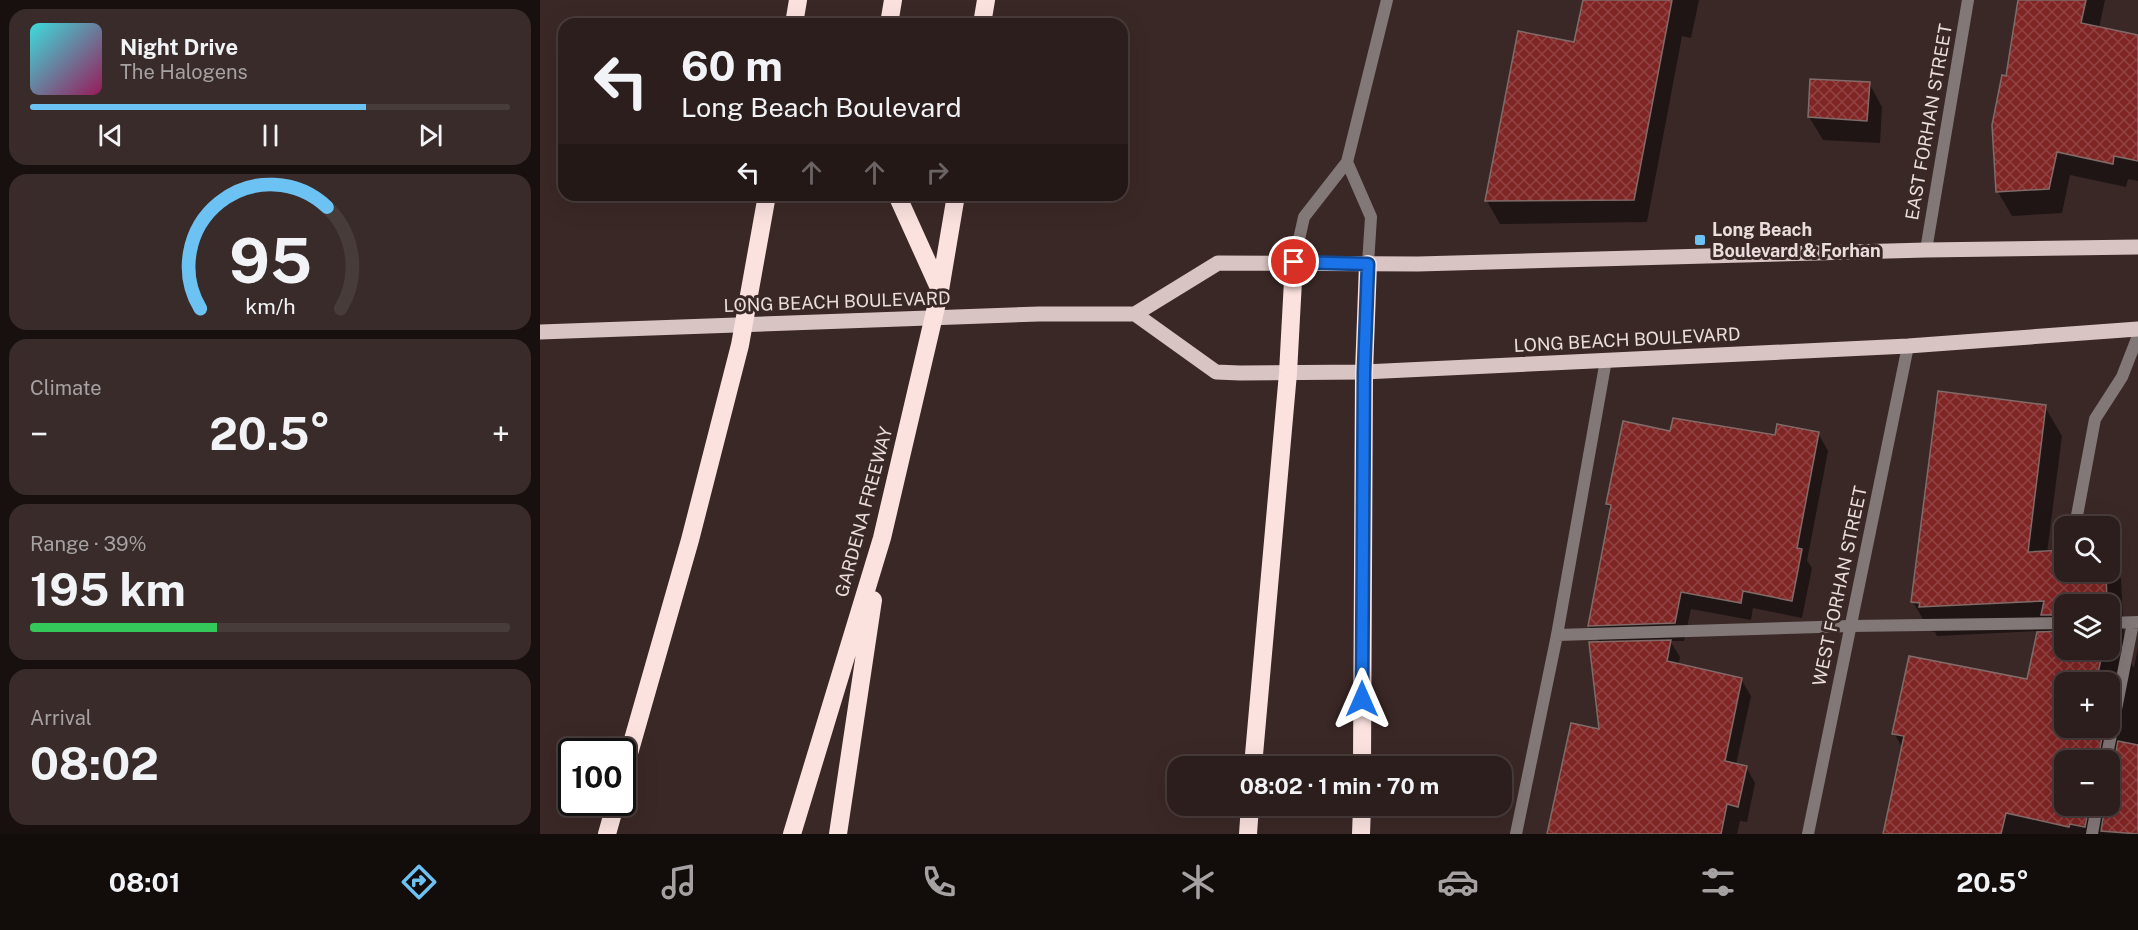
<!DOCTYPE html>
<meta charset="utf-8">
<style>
body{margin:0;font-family:"Public Sans",sans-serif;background:#382b29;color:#f1f3f6;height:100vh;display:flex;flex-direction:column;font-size:22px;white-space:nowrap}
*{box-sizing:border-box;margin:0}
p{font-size:20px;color:#a6a2a3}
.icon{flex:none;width:33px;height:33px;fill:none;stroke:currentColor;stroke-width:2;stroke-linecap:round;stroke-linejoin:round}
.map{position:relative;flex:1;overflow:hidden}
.side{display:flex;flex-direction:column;gap:9px;padding:9px;background:#18100f;width:540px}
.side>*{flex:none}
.banner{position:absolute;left:18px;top:18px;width:570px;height:183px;border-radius:18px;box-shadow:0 6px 24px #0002,0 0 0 2px #483c3b;background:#2c1e1c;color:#f1f3f6;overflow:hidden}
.controls{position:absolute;left:1514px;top:516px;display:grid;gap:12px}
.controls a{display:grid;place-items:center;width:66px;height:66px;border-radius:12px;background:#2c1e1c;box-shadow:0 6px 24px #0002,0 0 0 2px #483c3b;font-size:30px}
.speed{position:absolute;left:18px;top:738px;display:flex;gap:12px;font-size:30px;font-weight:700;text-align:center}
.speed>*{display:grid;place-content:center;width:78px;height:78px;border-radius:50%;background:#2c1e1c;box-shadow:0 6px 24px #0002,0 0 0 2px #483c3b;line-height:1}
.speed .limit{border:3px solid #111;border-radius:9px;background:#fff;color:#111}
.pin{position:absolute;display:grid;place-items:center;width:51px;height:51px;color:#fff;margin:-26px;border:3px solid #fff;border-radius:50%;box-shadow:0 2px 6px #0007}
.me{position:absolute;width:66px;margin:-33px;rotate:0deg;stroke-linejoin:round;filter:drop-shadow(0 0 4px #0008)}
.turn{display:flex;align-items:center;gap:21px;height:126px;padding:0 24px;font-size:27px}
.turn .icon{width:78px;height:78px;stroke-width:2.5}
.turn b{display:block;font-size:42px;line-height:51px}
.lanes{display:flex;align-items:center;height:57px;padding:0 24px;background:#0003;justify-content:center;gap:30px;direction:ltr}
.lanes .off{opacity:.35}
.big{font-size:45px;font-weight:700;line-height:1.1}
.side .tile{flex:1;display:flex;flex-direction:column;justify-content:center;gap:9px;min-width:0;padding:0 21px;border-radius:18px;background:#382b29}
.side .dial{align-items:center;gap:0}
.dial svg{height:156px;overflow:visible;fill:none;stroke:#483c3b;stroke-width:7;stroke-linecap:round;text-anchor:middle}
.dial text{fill:#f1f3f6;stroke:none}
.song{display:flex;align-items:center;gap:18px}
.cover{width:72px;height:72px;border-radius:9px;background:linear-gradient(135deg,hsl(180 70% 55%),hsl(330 70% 35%))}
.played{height:6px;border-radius:3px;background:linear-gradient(90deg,#6cc2f3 70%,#483c3b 70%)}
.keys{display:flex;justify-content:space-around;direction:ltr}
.heat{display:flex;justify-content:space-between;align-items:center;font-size:33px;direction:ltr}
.charge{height:9px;border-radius:4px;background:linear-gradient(90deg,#34c759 39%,#483c3b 0)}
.trip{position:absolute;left:627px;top:756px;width:345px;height:60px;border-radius:18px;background:#2c1e1c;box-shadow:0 6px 24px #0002,0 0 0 2px #483c3b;font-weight:700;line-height:60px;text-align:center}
.menu{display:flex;height:96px;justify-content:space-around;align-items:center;background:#120c0b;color:#a6a2a3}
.menu .icon{width:42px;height:42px}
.menu .active{color:#6cc2f3}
.menu b{font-size:27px;color:#f1f3f6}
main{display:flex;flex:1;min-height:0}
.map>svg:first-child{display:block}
.shadow{fill:#0007;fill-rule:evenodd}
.building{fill:url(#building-cross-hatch);stroke:#806b68;stroke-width:1.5}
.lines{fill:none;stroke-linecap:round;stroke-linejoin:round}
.lane{stroke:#827877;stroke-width:12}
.street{stroke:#827877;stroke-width:12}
.primary{stroke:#d8c4c2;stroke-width:15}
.highway{stroke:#fbe2df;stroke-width:18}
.route-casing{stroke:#114b97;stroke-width:15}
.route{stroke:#1a73e8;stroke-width:10}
.poi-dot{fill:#6cc2f3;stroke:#3a2826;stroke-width:2}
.labels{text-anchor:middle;stroke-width:6;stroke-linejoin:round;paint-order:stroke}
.street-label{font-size:18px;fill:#eadedd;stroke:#3a2826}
.poi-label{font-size:18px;font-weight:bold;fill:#eadedd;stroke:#3a2826;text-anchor:start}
</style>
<main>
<section class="side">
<div class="tile">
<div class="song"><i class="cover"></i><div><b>Night Drive</b><p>The Halogens</p></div></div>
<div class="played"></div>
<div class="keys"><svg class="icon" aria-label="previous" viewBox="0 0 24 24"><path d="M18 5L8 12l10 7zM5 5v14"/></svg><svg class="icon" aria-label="pause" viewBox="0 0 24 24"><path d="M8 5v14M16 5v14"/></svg><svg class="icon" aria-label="next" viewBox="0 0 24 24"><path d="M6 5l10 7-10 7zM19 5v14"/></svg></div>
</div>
<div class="tile dial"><svg viewBox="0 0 100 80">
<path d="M14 69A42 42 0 1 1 86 69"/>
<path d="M14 69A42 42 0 0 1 79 17" stroke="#6cc2f3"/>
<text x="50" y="56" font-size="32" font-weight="700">95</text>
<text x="50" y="72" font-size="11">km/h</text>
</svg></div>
<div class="tile"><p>Climate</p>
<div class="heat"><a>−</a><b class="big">20.5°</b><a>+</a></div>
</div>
<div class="tile"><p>Range · 39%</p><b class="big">195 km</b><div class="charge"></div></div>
<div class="tile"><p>Arrival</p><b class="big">08:02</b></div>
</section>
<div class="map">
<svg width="1598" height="834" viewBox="0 0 1598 834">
<defs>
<pattern id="building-cross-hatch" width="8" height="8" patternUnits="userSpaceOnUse" patternTransform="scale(1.5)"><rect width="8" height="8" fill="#7f2524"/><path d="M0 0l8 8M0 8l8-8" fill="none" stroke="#914443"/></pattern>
</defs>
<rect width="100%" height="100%" fill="#3a2826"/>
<path class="shadow" d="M1045,0H1159L1151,38L1142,36L1107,222L960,224L947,201L1035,44Z
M1486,0H1565L1559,28L1598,36V181L1588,179L1586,187L1530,175L1522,213L1472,216L1458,192L1467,78Z
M1329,83L1342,107L1340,143L1283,140L1269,117Z
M1505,407L1522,436L1507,553L1524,552V572H1569V559L1581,579L1584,644L1581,646L1594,668L1598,648V834H1345L1363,749L1354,733L1488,681L1499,631L1397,636L1395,632L1390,631L1373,602ZM1524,604H1569V650H1524ZM1524,682H1569V728H1524ZM1524,760H1569V806H1524Z
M1132,433L1236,436L1278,433L1288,451L1267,561L1272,568L1262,618L1213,608L1211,620L1151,609L1144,641H1130L1140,657L1138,665L1201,679L1211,696L1196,765L1206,767L1215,783L1207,822L1200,821L1197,834H1010L1060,730V643L1049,626L1071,511L1067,504Z"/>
<path class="building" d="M1043,0H1132L1094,200L945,201L978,31L1034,42Z
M1478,0H1546L1541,23L1598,35V161L1574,156L1573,164L1517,152L1509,189L1456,192L1452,125L1462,75L1466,76Z
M1270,79L1330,82L1327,121L1268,117Z
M1398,391L1506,405L1488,552L1524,550V572H1566L1567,604H1524V615H1501L1504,601L1379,607L1380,603L1371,602Z
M1133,418L1235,435L1237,424L1279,432L1257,548L1262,549L1252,601L1203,591L1201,603L1141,592L1135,623L1048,626L1071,505L1066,504L1083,421L1130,431Z
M1524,631V650H1563L1556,682H1524V728H1546L1544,734L1562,737L1558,760H1524V806H1549L1545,827L1530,824L1529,827L1466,813L1461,834H1343L1364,736L1352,734L1369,656L1487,679L1497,632Z
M1131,640L1127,661L1202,678L1185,761L1207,766L1198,807L1187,804L1181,834H1007L1031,723L1059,729L1049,642Z
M1578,741L1598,745V834L1561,831L1565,806H1569V768L1574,762Z"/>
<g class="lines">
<path class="lane" d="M1536,521L1555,419L1582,377L1598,336
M1569,623L1598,622
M1017,635L1311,626L1524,623
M1566,760L1593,623
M976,834L1017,635L1066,360
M1552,834L1557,806"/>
<path class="street" d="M807,162L831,217L828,264
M1386,250L1428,0
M754,262L764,217L807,162L847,0
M1268,834L1368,346"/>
<path class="primary" d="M595,314L676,372L700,373L824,372L1368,346L1598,329
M0,332L499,314H595L678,263L878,264L1386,250L1598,247"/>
<path class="highway" d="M254,24L258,0
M349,24L353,0
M442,24L446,0
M357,195L400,290
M713,766L748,373L754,262
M822,766L824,372L828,264
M82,778L150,540L200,345L227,195
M67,834L76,802
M252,834L342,538L400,290L416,195
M298,834L333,600
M708,834L710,806
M821,834L822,806"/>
</g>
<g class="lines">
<defs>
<path id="route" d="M754,262L828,264L824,372L822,699"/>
</defs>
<use href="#route" class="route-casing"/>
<use href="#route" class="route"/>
</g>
<rect class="poi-dot" x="1154" y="234" width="12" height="12" rx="3"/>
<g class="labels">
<g class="street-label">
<text transform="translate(1389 122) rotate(-80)" y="6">EAST FORHAN STREET</text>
<text transform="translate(297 302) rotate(-2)" y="6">LONG BEACH BOULEVARD</text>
<text transform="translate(1087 340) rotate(-3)" y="6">LONG BEACH BOULEVARD</text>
<text transform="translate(324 512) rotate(-75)" y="6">GARDENA FREEWAY</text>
<text transform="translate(1300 586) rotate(-78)" y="6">WEST FORHAN STREET</text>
</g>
<g class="poi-label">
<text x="1172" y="236">Long Beach<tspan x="1172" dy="21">Boulevard &amp; Forhan</tspan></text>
</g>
</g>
</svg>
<div class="controls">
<a><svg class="icon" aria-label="search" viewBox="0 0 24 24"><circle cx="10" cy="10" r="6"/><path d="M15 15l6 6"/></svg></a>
<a><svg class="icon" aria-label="layers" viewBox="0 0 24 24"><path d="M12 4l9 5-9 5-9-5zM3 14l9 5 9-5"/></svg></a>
<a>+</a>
<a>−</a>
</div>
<div class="speed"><div class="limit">100</div></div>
<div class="pin" style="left:754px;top:262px;background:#d93025"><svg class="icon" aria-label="arrive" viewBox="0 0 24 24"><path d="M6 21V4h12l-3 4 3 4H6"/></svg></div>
<svg class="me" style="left:822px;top:699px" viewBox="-20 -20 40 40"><path d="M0-17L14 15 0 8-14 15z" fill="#1a73e8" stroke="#fff" stroke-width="4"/></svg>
<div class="trip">08:02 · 1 min · 70 m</div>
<div class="banner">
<div class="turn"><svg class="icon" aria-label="left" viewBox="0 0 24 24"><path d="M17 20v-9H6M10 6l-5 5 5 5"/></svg><div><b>60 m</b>Long Beach Boulevard</div></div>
<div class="lanes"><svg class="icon" aria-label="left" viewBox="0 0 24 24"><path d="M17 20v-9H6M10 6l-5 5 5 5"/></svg><svg class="icon off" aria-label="ahead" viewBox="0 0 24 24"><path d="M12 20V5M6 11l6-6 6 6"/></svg><svg class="icon off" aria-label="ahead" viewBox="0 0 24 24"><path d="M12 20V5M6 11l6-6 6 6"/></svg><svg class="icon off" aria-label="right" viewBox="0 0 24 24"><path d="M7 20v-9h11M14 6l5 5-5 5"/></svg></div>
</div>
</div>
</main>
<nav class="menu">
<b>08:01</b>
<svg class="icon active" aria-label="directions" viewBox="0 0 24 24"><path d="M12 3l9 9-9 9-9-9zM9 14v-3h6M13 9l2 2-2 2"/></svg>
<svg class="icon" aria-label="music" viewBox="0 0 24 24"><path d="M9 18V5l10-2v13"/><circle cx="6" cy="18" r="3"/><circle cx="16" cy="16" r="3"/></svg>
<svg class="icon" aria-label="phone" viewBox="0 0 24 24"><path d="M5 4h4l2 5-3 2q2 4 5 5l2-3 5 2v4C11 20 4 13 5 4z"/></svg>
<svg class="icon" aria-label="climate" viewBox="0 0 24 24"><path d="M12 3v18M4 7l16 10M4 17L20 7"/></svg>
<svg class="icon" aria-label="car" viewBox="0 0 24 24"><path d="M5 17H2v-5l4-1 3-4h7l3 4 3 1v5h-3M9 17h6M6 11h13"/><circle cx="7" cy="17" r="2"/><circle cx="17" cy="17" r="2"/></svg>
<svg class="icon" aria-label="filters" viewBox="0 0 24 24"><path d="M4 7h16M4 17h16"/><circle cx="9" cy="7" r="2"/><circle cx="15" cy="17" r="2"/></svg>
<b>20.5°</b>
</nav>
